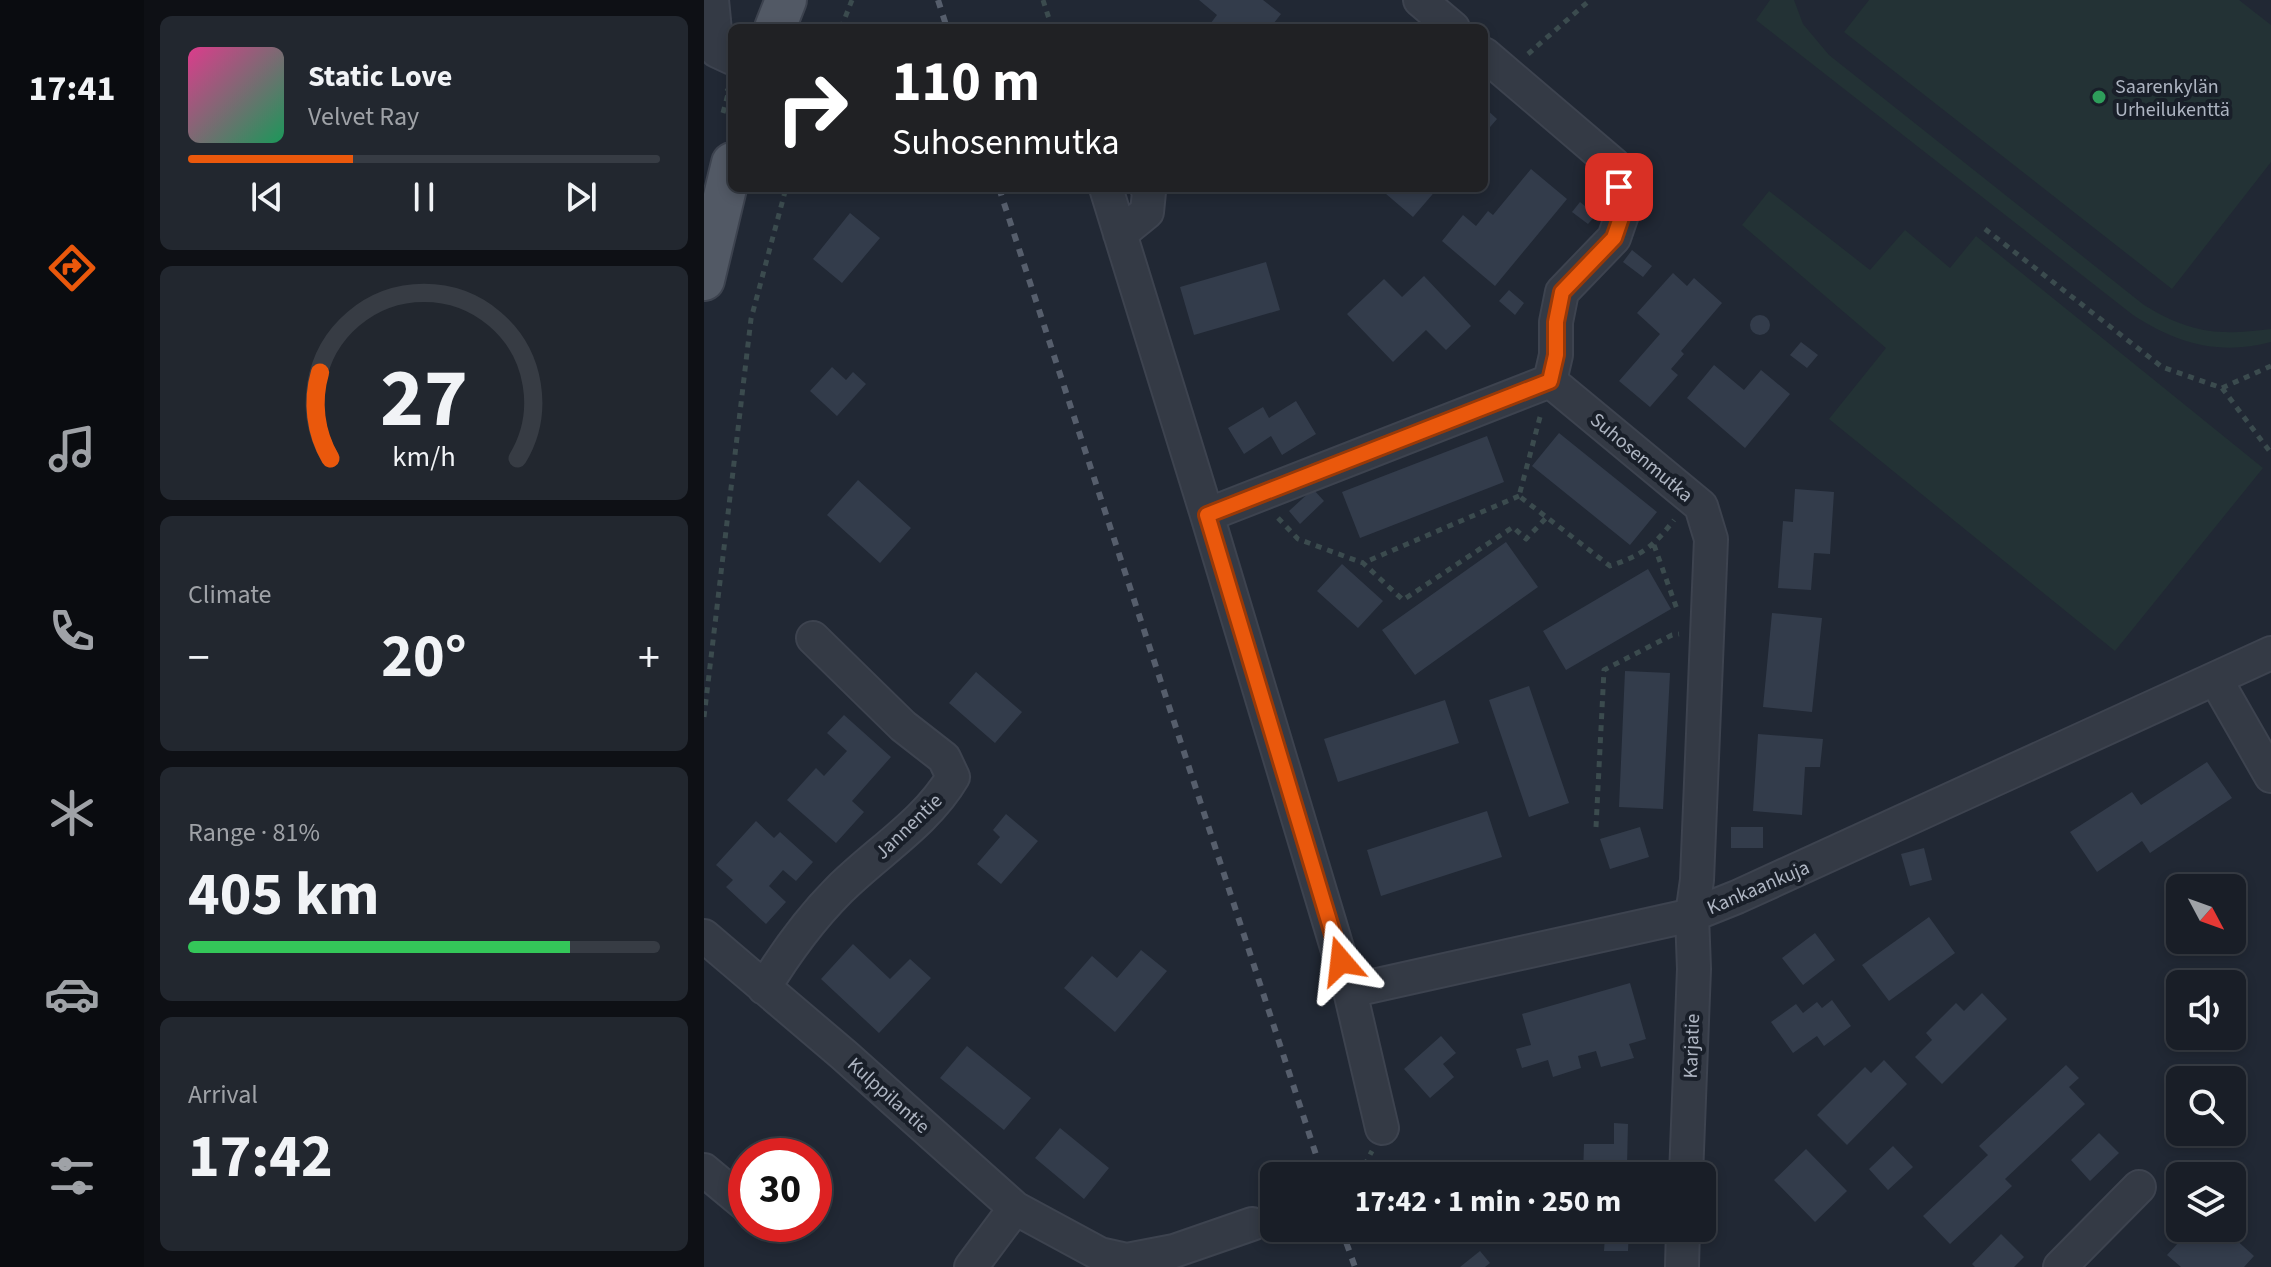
<!DOCTYPE html>
<meta charset="utf-8">
<style>
body{margin:0;font-family:"Source Sans 3",sans-serif;background:#22272f;color:#f1f3f6;height:100vh;display:flex;flex-direction:column;font-size:30px;white-space:nowrap}
*{box-sizing:border-box;margin:0}
p{font-size:26px;color:#9fa2a7}
.icon{flex:none;width:44px;height:44px;fill:none;stroke:currentColor;stroke-width:2;stroke-linecap:round;stroke-linejoin:round}
.map{position:relative;flex:1;overflow:hidden}
.panel{display:flex;flex-direction:column;gap:16px;padding:16px;background:#0e1015;width:560px}
.panel>*{flex:none}
.guide{position:absolute;left:24px;top:24px;width:760px;height:168px;border-radius:12px;box-shadow:0 4px 12px #0003,0 0 0 2px #373c44;background:#202124;color:#fff;overflow:hidden}
.needle{width:52px;rotate:131deg}
.buttons{position:absolute;left:1462px;top:874px;display:grid;gap:16px}
.buttons a{display:grid;place-items:center;width:80px;height:80px;border-radius:12px;background:#191e27;box-shadow:0 4px 12px #0003,0 0 0 2px #373c44;font-size:40px}
.speed{position:absolute;left:24px;top:1138px;display:flex;gap:16px;font-size:40px;font-weight:700;text-align:center}
.speed>*{display:grid;place-content:center;width:104px;height:104px;border-radius:50%;background:#191e27;box-shadow:0 4px 12px #0003,0 0 0 2px #373c44;line-height:1}
.speed .limit{border:12px solid #d22;background:#fff;color:#111}
.pin{position:absolute;display:grid;place-items:center;width:68px;height:68px;color:#fff;margin:-34px;border-radius:16px;box-shadow:0 4px 12px #0006}
.me{position:absolute;width:88px;margin:-44px;rotate:343deg;stroke-linejoin:round;filter:drop-shadow(0 0 6px #0008)}
.turn{display:flex;align-items:center;gap:28px;height:168px;padding:0 32px;font-size:36px}
.turn .icon{width:104px;height:104px;stroke-width:2.5}
.turn b{display:block;font-size:56px;line-height:68px}
.big{font-size:60px;font-weight:700;line-height:1.1}
.panel .tile{flex:1;display:flex;flex-direction:column;justify-content:center;gap:12px;min-width:0;padding:0 28px;border-radius:12px;background:#22272f}
.panel .dial{align-items:center;gap:0}
.dial svg{height:208px;overflow:visible;fill:none;stroke:#373c44;stroke-width:7;stroke-linecap:round;text-anchor:middle}
.dial text{fill:#f1f3f6;stroke:none}
.song{display:flex;align-items:center;gap:24px}
.cover{width:96px;height:96px;border-radius:12px;background:linear-gradient(135deg,hsl(330 70% 55%),hsl(150 70% 35%))}
.played{height:8px;border-radius:4px;background:linear-gradient(90deg,#ea580c 35%,#373c44 35%)}
.keys{display:flex;justify-content:space-around;direction:ltr}
.heat{display:flex;justify-content:space-between;align-items:center;font-size:44px;direction:ltr}
.charge{height:12px;border-radius:6px;background:linear-gradient(90deg,#34c759 81%,#373c44 0)}
.trip{position:absolute;left:556px;top:1162px;width:456px;height:80px;border-radius:12px;background:#191e27;box-shadow:0 4px 12px #0003,0 0 0 2px #373c44;font-weight:700;line-height:80px;text-align:center}
main{display:flex;flex:1;min-height:0}
.tab-bar{display:flex;flex-direction:column;width:144px;justify-content:space-around;align-items:center;background:#0a0c10;color:#9fa2a7}
.tab-bar .icon{width:56px;height:56px}
.tab-bar .active{color:#ea580c}
.tab-bar b{font-size:36px;color:#f1f3f6}
.map>svg:first-child{display:block}
.green{fill:#233235}
.building{fill:#333c4b}
.lines{fill:none;stroke-linecap:round;stroke-linejoin:round}
.minor-casing{stroke:#3d434f;stroke-width:36}
.major-casing{stroke:#3d434f;stroke-width:44}
.path{stroke:#3b4b4e;stroke-width:5;stroke-dasharray:6 6;stroke-linecap:butt}
.minor{stroke:#343a45;stroke-width:32}
.major{stroke:#525965;stroke-width:40}
.rail{stroke:#565e6c;stroke-width:6;stroke-dasharray:8 8;stroke-linecap:butt}
.route-casing{stroke:#983908;stroke-width:20}
.route{stroke:#ea580c;stroke-width:14}
.leisure-dot{fill:#2e9e5b;stroke:#191f29;stroke-width:3}
.labels{text-anchor:middle;stroke-width:8;stroke-linejoin:round;paint-order:stroke}
.poi-label{font-size:20px;fill:#aeb5c2;stroke:#191f29;text-anchor:start}
.street-label{font-size:20px;fill:#aeb5c2;stroke:#191f29}
</style>
<main>
<nav class="tab-bar">
<b>17:41</b>
<svg class="icon active" aria-label="directions" viewBox="0 0 24 24"><path d="M12 3l9 9-9 9-9-9zM9 14v-3h6M13 9l2 2-2 2"/></svg>
<svg class="icon" aria-label="music" viewBox="0 0 24 24"><path d="M9 18V5l10-2v13"/><circle cx="6" cy="18" r="3"/><circle cx="16" cy="16" r="3"/></svg>
<svg class="icon" aria-label="phone" viewBox="0 0 24 24"><path d="M5 4h4l2 5-3 2q2 4 5 5l2-3 5 2v4C11 20 4 13 5 4z"/></svg>
<svg class="icon" aria-label="climate" viewBox="0 0 24 24"><path d="M12 3v18M4 7l16 10M4 17L20 7"/></svg>
<svg class="icon" aria-label="car" viewBox="0 0 24 24"><path d="M5 17H2v-5l4-1 3-4h7l3 4 3 1v5h-3M9 17h6M6 11h13"/><circle cx="7" cy="17" r="2"/><circle cx="17" cy="17" r="2"/></svg>
<svg class="icon" aria-label="filters" viewBox="0 0 24 24"><path d="M4 7h16M4 17h16"/><circle cx="9" cy="7" r="2"/><circle cx="15" cy="17" r="2"/></svg>
</nav>
<section class="panel">
<div class="tile">
<div class="song"><i class="cover"></i><div><b>Static Love</b><p>Velvet Ray</p></div></div>
<div class="played"></div>
<div class="keys"><svg class="icon" aria-label="previous" viewBox="0 0 24 24"><path d="M18 5L8 12l10 7zM5 5v14"/></svg><svg class="icon" aria-label="pause" viewBox="0 0 24 24"><path d="M8 5v14M16 5v14"/></svg><svg class="icon" aria-label="next" viewBox="0 0 24 24"><path d="M6 5l10 7-10 7zM19 5v14"/></svg></div>
</div>
<div class="tile dial"><svg viewBox="0 0 100 80">
<path d="M14 69A42 42 0 1 1 86 69"/>
<path d="M14 69A42 42 0 0 1 10 36" stroke="#ea580c"/>
<text x="50" y="56" font-size="32" font-weight="700">27</text>
<text x="50" y="72" font-size="11">km/h</text>
</svg></div>
<div class="tile"><p>Climate</p>
<div class="heat"><a>−</a><b class="big">20°</b><a>+</a></div>
</div>
<div class="tile"><p>Range · 81%</p><b class="big">405 km</b><div class="charge"></div></div>
<div class="tile"><p>Arrival</p><b class="big">17:42</b></div>
</section>
<div class="map">
<svg width="1567" height="1267" viewBox="0 0 1567 1267">
<rect width="100%" height="100%" fill="#212834"/>
<path class="green" d="M1066,0H1090L1099,24L1125,55L1440,305C1486,333 1514,336 1567,329V342C1515,356 1472,343 1429,315L1052,20Z
M1165,0H1535L1567,25V162L1468,289L1140,32Z
M1065,191L1166,270L1201,230L1246,268L1272,236L1559,468L1411,651L1125,419L1182,348L1038,225Z"/>
<path class="building" d="M495,0H559L577,14L566,28H503L513,15Z
M780,107L793,119L780,134Z
M827,169L863,199L791,286L738,241L759,215L772,226L784,211L789,215Z
M675,188H734L709,217Z
M876,202L892,215L884,224L868,212Z
M146,213L176,238L138,283L109,259Z
M928,250L948,266L939,277L919,262Z
M562,262L576,310L490,335L476,287Z
M969,273L983,286L990,278L1018,303L977,351L980,354L967,369L974,375L946,407L915,381L956,334L933,313Z
M720,276L767,326L742,350L722,330L689,362L643,314L680,279L698,297Z
M805,290L820,303L811,315L795,301Z
M1046 325a10 10 0 1 1 20 0a10 10 0 1 1-20 0Z
M1097,342L1114,355L1103,368L1086,355Z
M1010,365L1040,390L1057,370L1086,394L1041,448L983,398Z
M128,367L142,380L149,372L162,384L133,416L106,391Z
M592,401L612,434L578,455L567,436L540,454L524,428L559,407L565,418Z
M855,433L953,512L926,545L828,466Z
M783,436L800,482L656,538L638,492Z
M154,480L207,528L176,563L123,515Z
M609,489L620,501L596,524L585,511Z
M1091,489L1130,492L1126,554L1110,553L1107,590L1074,588L1079,521L1089,522Z
M802,542L834,587L711,675L678,630Z
M638,564L679,601L654,628L613,591Z
M944,569L967,609L862,670L839,631Z
M1068,613L1118,618L1108,712L1059,707Z
M921,671L966,673L959,809L915,807Z
M272,672L318,712L291,743L245,703Z
M825,686L865,803L825,817L785,700Z
M741,700L755,743L634,782L620,739Z
M140,715L187,757L148,801L160,812L132,843L83,800L112,768L120,776L143,751L123,733Z
M1054,734L1119,739L1116,767H1101L1098,815L1049,811Z
M1503,762L1528,798L1446,853L1438,841L1393,872L1366,832L1428,792L1437,805Z
M783,811L798,857L677,896L663,850Z
M302,814L334,841L297,884L273,864L296,837L289,830Z
M52,821L70,838L76,832L109,862L92,881L79,870L65,886L82,902L62,924L22,887L29,880L12,865Z
M936,827L945,857L906,869L896,839Z
M1027,827H1059V848H1027Z
M1220,848L1228,880L1206,886L1197,854Z
M1225,917L1251,953L1185,1001L1158,965Z
M1111,933L1131,960L1099,985L1078,958Z
M149,944L186,979L206,959L227,978L175,1033L117,979Z
M437,950L463,971L411,1032L360,988L388,956L413,978Z
M926,983L942,1039L925,1044L930,1058L897,1067L892,1051L874,1056L877,1068L849,1077L844,1060L818,1068L812,1049L827,1045L818,1014Z
M1278,993L1303,1019L1238,1084L1211,1057L1228,1040L1222,1033L1252,1003L1260,1011Z
M1128,1000L1147,1026L1120,1046L1113,1036L1089,1053L1067,1022L1092,1004L1099,1013L1113,1002L1118,1008Z
M737,1036L752,1053L739,1064L750,1077L726,1098L700,1069Z
M263,1046L327,1098L300,1130L236,1078Z
M1180,1060L1203,1084L1143,1145L1113,1115L1161,1067L1167,1073Z
M1362,1065L1375,1078L1365,1087L1381,1104L1301,1179L1308,1186L1246,1244L1219,1216L1284,1155L1275,1146Z
M910,1123L924,1124L923,1166L946,1167L945,1176H879L880,1144H910Z
M356,1128L405,1168L380,1199L331,1158Z
M1395,1133L1415,1153L1386,1181L1367,1160Z
M1189,1146L1209,1167L1184,1190L1165,1169Z
M1102,1149L1143,1191L1111,1222L1070,1180Z
M878,1228H925L924,1251H900L901,1236H878Z
M1511,1228H1519L1550,1256L1540,1267H1477L1463,1255L1485,1231L1498,1243Z
M1297,1234L1320,1257L1310,1267H1271L1268,1264Z
M776,1251L786,1263L781,1267H756Z"/>
<g class="lines">
<defs>
<path id="minor" d="M8,0L13,51L28,58
M716,0L749,28
M780,54L910,165L920,209L910,238L858,292L852,322V355L846,381
M402,188L503,515
M416,234L443,212L445,192L443,188
M1512,680L1567,776
M0,936L140,1055L311,1208L396,1254L423,1260L470,1251L548,1224
M60,988C82,952 105,920 135,890C173,852 222,823 249,777L240,758L199,726L109,638
M646,991L503,515L846,381L997,506L1007,539L993,880L988,915L990,969L982,1176
M678,1128L646,991L988,915L1033,897L1567,653
M0,1170L42,1205
M267,1267L311,1208
M978,1267L979,1228
M1356,1267L1435,1187"/>
<path id="major" d="M71,28L82,0
M0,280L28,163"/>
</defs>
<use href="#minor" class="minor-casing"/>
<use href="#major" class="major-casing"/>
<path class="path" d="M339,0L348,28
M137,28L148,0
M824,54L886,0
M19,113L25,90L22,88
M1281,229L1458,367L1518,388L1567,453
M1518,388L1567,366
M836,417L815,496L906,566C938,555 949,547 970,520
M815,496L659,563L699,600L809,527L822,539L843,517
M574,518L594,539L659,563
M950,545L974,612
M0,717L47,319L82,188
M892,827L900,670L968,635L975,634
M655,1176L668,1151"/>
<use href="#minor" class="minor"/>
<use href="#major" class="major"/>
<path class="rail" d="M234,0L243,28
M295,188L619,1176
M637,1228L651,1267"/>
</g>
<g class="lines">
<defs>
<path id="route" d="M637,961L503,515L846,381L852,355V322L858,292L910,238L920,209L915,187"/>
</defs>
<use href="#route" class="route-casing"/>
<use href="#route" class="route"/>
</g>
<circle class="leisure-dot" cx="1395" cy="97" r="8"/>
<g class="labels">
<g class="poi-label">
<text x="1411" y="93">Saarenkylän<tspan x="1411" dy="23">Urheilukenttä</tspan></text>
</g>
<g class="street-label">
<text transform="translate(938 457) rotate(40)" y="7">Suhosenmutka</text>
<text transform="translate(204 826) rotate(-44)" y="7">Jannentie</text>
<text transform="translate(1054 887) rotate(-23)" y="7">Kankaankuja</text>
<text transform="translate(987 1046) rotate(-88)" y="7">Karjatie</text>
<text transform="translate(185 1095) rotate(42)" y="7">Kulppilantie</text>
</g>
</g>
</svg>
<div class="buttons">
<a><svg class="needle" viewBox="-14 -14 28 28"><path d="M0-13l5 13h-10z" fill="#e53935"/><path d="M0 13l5-13h-10z" fill="#9fa2a7"/></svg></a>
<a><svg class="icon" aria-label="sound" viewBox="0 0 24 24"><path d="M4 9h4l5-4v14l-5-4H4zM17 9q2 3 0 6"/></svg></a>
<a><svg class="icon" aria-label="search" viewBox="0 0 24 24"><circle cx="10" cy="10" r="6"/><path d="M15 15l6 6"/></svg></a>
<a><svg class="icon" aria-label="layers" viewBox="0 0 24 24"><path d="M12 4l9 5-9 5-9-5zM3 14l9 5 9-5"/></svg></a>
</div>
<div class="speed"><div class="limit">30</div></div>
<div class="pin" style="left:915px;top:187px;background:#d93025"><svg class="icon" aria-label="arrive" viewBox="0 0 24 24"><path d="M6 21V4h12l-3 4 3 4H6"/></svg></div>
<svg class="me" style="left:637px;top:961px" viewBox="-20 -20 40 40"><path d="M0-17L14 15 0 8-14 15z" fill="#ea580c" stroke="#fff" stroke-width="4"/></svg>
<div class="trip">17:42 · 1 min · 250 m</div>
<div class="guide">
<div class="turn"><svg class="icon" aria-label="right" viewBox="0 0 24 24"><path d="M7 20v-9h11M14 6l5 5-5 5"/></svg><div><b>110 m</b>Suhosenmutka</div></div>
</div>
</div>
</main>
